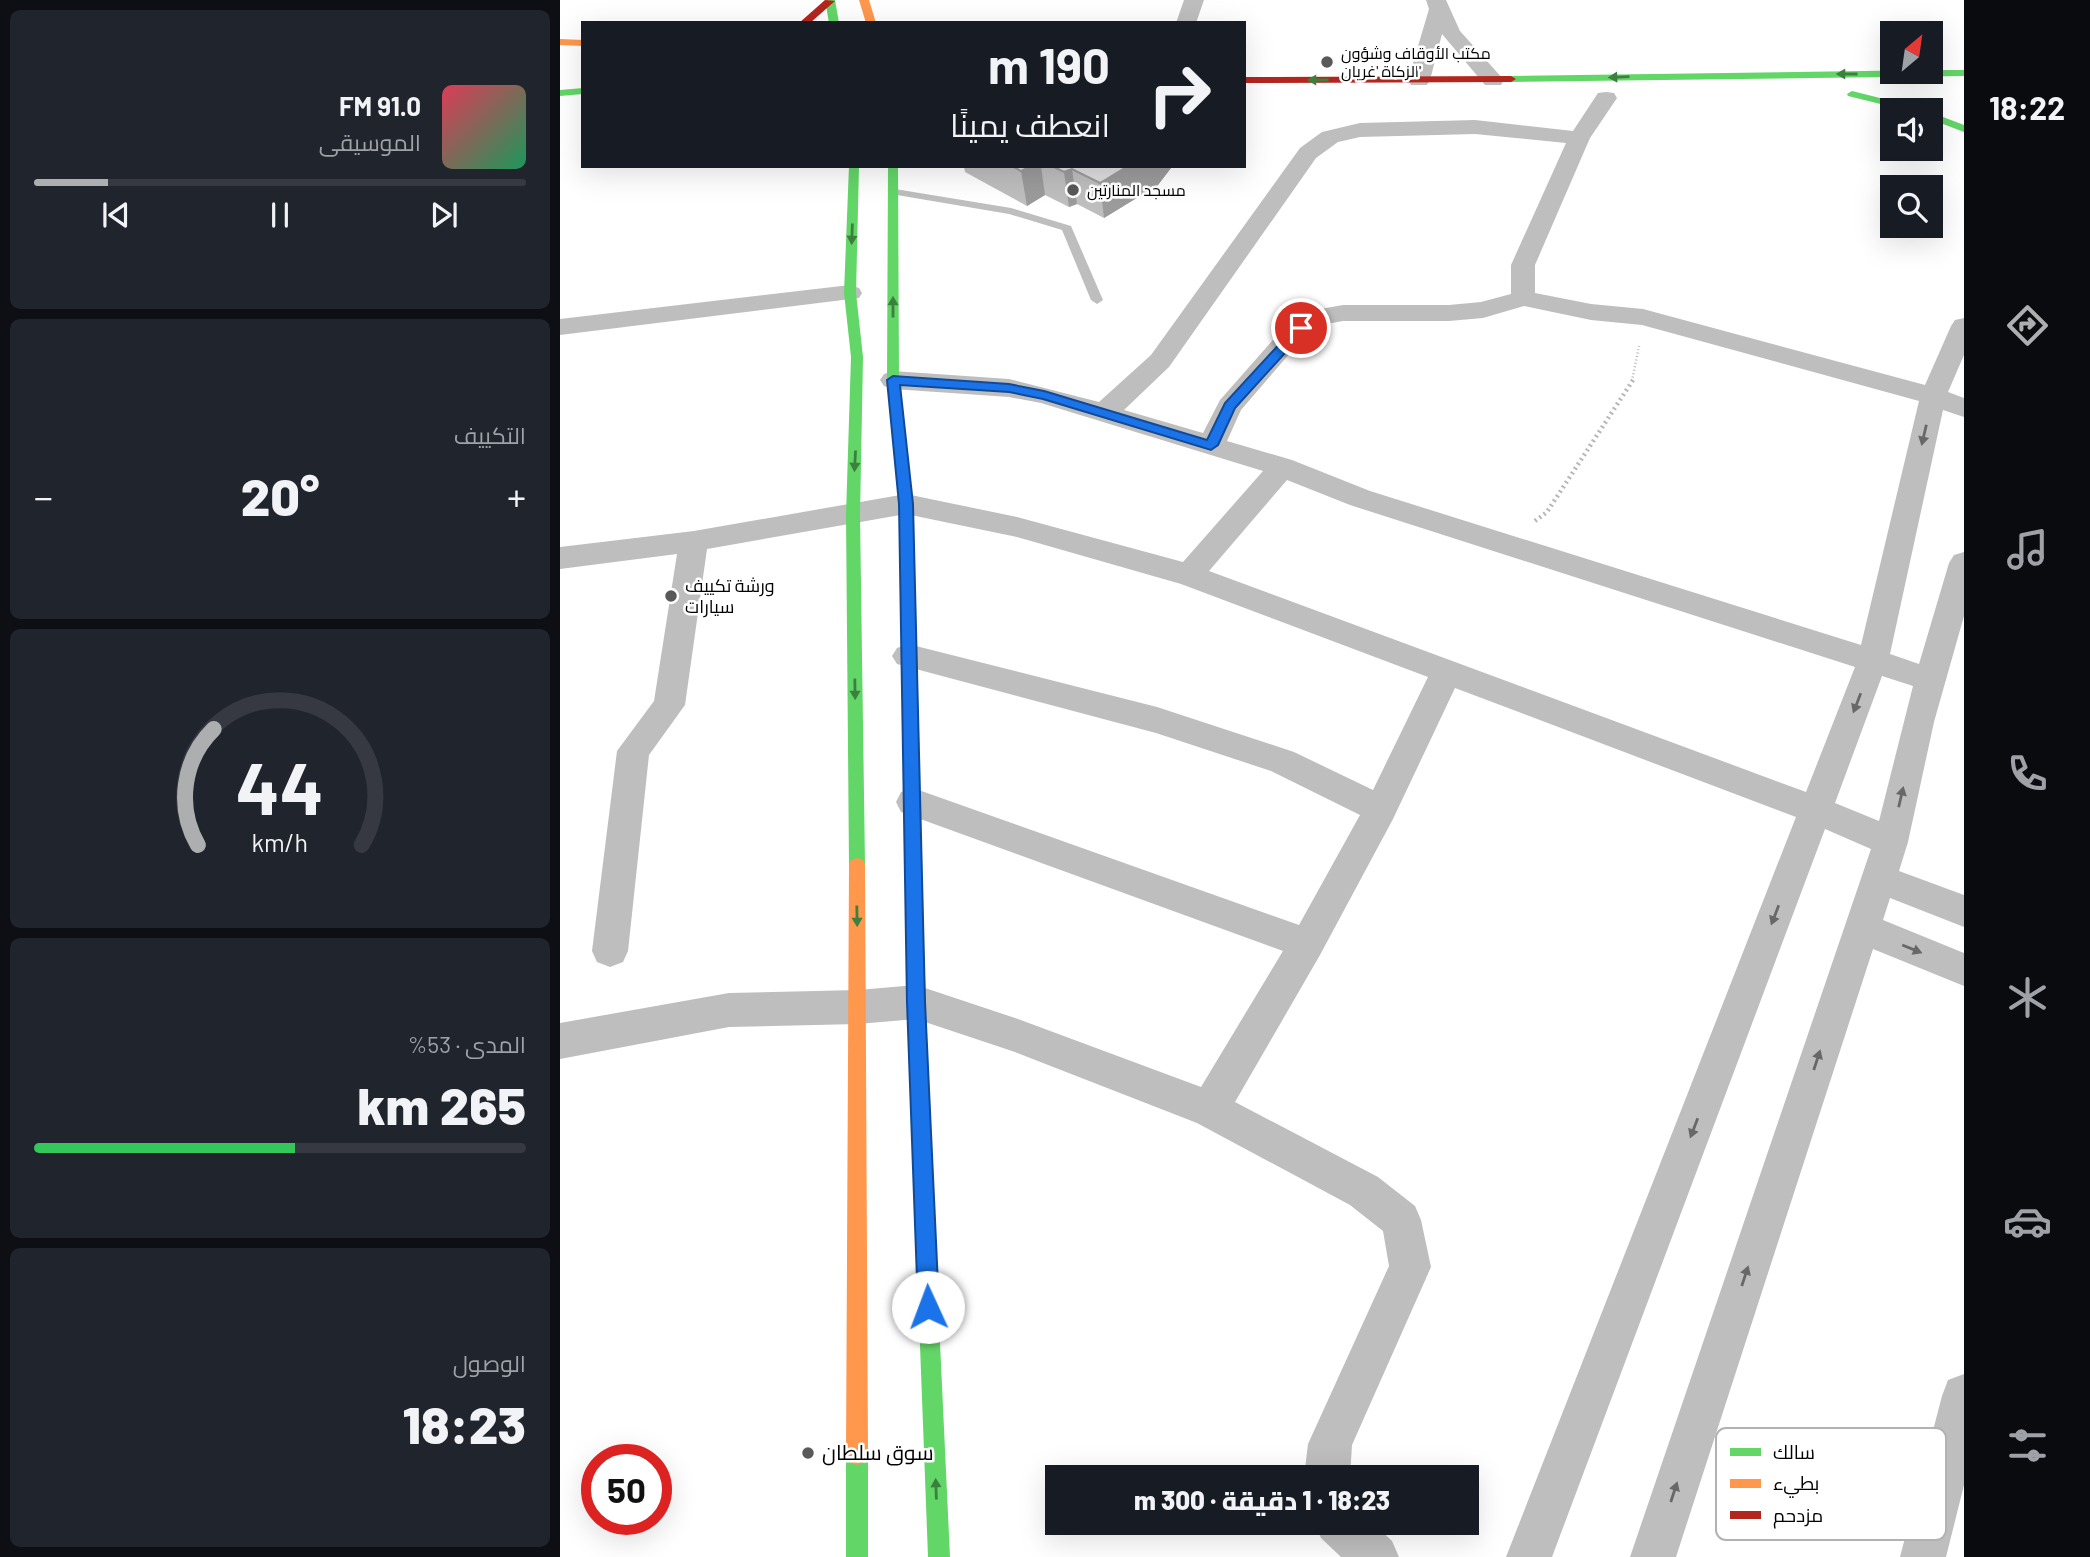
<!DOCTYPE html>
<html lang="ar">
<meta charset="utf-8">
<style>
body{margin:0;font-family:Barlow,Cairo,sans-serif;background:#20242c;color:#f1f3f6;direction:rtl;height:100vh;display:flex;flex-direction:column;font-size:26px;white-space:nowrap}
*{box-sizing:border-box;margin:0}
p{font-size:23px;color:#9ea1a6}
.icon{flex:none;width:38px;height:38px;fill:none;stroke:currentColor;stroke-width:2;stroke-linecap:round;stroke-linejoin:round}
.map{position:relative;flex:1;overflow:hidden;direction:ltr}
.side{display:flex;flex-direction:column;gap:10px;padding:10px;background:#0d0f14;width:560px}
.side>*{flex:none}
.top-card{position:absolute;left:21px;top:21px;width:665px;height:147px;border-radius:0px;box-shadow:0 7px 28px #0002;direction:rtl;background:#171b24;color:#f1f3f6;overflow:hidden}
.needle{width:46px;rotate:29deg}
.buttons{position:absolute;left:1320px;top:21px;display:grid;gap:14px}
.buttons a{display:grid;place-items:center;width:63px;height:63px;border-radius:0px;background:#171b24;box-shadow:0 7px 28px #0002;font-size:35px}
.speed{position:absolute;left:21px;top:1444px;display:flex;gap:14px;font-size:35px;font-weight:700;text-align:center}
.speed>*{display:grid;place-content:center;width:91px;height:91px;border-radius:50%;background:#171b24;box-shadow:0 7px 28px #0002;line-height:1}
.speed .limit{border:10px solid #d22;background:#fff;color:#111}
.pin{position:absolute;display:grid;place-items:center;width:60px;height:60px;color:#fff;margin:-30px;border:4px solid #fff;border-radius:50%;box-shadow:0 2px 7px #0007}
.me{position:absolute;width:77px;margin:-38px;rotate:358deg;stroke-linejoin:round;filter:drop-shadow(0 0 5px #0008)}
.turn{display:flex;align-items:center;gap:24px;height:147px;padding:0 21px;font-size:32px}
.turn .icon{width:91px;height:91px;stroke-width:2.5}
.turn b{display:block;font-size:49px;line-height:60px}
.big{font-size:52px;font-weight:800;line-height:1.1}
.side .card{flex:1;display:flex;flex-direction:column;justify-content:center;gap:10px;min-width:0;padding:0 24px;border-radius:10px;background:#20242c}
.side .dial{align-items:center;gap:0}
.dial svg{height:182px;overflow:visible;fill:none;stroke:#363941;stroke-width:7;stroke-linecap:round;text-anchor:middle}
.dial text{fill:#f1f3f6;stroke:none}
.song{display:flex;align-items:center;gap:21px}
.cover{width:84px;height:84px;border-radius:10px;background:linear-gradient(135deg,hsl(350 70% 55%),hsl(150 70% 35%))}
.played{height:7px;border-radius:4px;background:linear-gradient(90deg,#adaeaf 15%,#363941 15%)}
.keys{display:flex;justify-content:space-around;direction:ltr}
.heat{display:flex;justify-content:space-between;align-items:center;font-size:38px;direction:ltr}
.charge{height:10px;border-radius:5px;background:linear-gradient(90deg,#34c759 53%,#363941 0)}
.trip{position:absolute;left:485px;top:1465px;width:434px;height:70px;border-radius:0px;background:#171b24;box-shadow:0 7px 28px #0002;font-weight:800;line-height:70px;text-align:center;direction:rtl}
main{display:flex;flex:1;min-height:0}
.tabs{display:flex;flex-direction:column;width:126px;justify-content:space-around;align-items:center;background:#090b0e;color:#9ea1a6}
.tabs .icon{width:49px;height:49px}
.tabs .active{color:#adaeaf}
.tabs b{font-size:32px;color:#f1f3f6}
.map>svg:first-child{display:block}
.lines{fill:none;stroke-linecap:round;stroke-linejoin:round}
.path-far1{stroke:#b8b8b8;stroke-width:2.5;stroke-dasharray:1 2.5;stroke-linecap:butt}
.path{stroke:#b8b8b8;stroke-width:4.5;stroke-dasharray:2 3.5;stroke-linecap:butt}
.lane{fill:#bebebe;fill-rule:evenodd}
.street{fill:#bebebe;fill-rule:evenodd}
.fast{fill:#63d668;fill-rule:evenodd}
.slow{fill:#ff974d;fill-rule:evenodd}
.jam{fill:#b3261e;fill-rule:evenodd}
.wall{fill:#bebebe}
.shaded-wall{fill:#9b9b9b}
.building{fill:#ddd;stroke:#9b9b9b;stroke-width:2}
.oneway{fill:#3b803e}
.oneway2{fill:#686868}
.route{fill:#1a73e8;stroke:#114b97;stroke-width:2}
.poi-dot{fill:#595959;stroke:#fff;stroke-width:2.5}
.labels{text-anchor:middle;stroke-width:5;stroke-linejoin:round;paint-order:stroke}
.far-poi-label{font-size:16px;fill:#000;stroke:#fff;text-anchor:start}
.poi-label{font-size:18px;fill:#000;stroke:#fff;text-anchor:start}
.near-poi-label{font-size:21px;fill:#000;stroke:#fff;text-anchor:start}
.key{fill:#fff;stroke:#b2b2b2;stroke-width:2}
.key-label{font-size:19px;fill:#000}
</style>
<main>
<nav class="tabs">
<b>18:22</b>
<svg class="icon active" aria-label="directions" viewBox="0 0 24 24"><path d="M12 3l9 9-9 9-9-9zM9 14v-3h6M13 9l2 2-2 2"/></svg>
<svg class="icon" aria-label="music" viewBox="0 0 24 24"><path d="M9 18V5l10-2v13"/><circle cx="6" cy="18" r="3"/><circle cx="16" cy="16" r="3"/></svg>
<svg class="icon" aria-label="phone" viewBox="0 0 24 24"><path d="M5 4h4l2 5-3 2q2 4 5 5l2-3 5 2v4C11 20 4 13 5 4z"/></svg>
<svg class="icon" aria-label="climate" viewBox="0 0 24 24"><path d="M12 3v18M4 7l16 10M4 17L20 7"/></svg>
<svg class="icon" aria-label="car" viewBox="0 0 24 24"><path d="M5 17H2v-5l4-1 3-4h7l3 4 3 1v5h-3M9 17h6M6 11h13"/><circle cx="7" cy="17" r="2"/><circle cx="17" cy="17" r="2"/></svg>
<svg class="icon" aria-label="filters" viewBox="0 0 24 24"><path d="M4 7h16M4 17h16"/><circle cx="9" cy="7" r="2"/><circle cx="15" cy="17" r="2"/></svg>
</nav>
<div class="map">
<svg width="1404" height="1557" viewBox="0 0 1404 1557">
<rect width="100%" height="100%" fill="#fff"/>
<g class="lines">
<path class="path-far1" d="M1072,381L1079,346"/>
<path class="path" d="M975,521L987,512L1073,380"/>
<path class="lane" d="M335,189L451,208L511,226L543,300L537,304L531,300L502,230L449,214L331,194V190Z"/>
<path class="street" d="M624,0H644L636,23H616Z
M866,0H886L900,31L944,80L941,85H925L882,34L870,80L867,85H851L848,80L869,9Z
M1046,92L1054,93L1057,98L1030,138L975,265V293L1031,304L1083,309L1365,385L1391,326L1395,320L1404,318V355L1388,392L1404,398V417L1383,410L1330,654L1359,664L1389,563L1394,555L1404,552V616L1374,722L1348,842L1339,871L1404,895V927L1330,898L1323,920L1404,953V986L1313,949L1116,1557H1070L1311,849L1265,829L992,1557H946L1236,817L895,688L833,819L760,955L675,1102L818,1177L855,1206L861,1220L871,1267L792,1445L790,1477H744L748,1444L829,1266L823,1231L790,1205L637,1123L455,1052L356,1019L298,1024L169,1027L0,1059V1023L169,993L298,990L356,985L455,1018L641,1087L723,951L341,812L336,802L341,792L353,788L739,925L800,815L711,771L596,733L337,664L332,656L337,648L348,644L597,707L734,752L813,790L868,677L621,584L457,537L346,514L147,549L125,705L89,755L68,951L63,962L50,967L37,962L32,951L57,751L94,701L117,554L0,569V547L134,531L346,494L457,517L623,562L703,471L481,403L449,397L333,389L324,386L320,380L324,374L333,371L449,379L539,402L591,355L740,148L762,132L800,123L915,120L1013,131L1038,93ZM915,134L1006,143L951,265V294L921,302L889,305H783L744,312L719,333L660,400L643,433L564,410L609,367L756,158L778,142L800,137ZM964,306L1031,320L1082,325L1359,401L1301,645L810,491L732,460L667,441L681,410L737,345L761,325L783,321H889L923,318ZM727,480L790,505L1295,667L1246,792L649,571ZM1322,676L1353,686L1319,821L1275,803Z
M290,285L299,288L302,293L299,298L0,335V319Z
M1404,1374V1485L1386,1557H1340L1382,1396L1388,1380Z
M754,1522H812L832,1541L839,1557H781L761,1538Z"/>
<path class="fast" d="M265,0H275L279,23H269Z
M1370,70H1404V76L951,82L946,79L951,76Z
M23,88V94L0,96V90Z
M1292,91L1360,108L1361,110H1345L1288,96L1287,94Z
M1370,112L1404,125V132L1370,119Z
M289,166H299L296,293L303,357L300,515L305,865L303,870L297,872L291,870L289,865L286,515L291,357L284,293Z
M328,166H338L339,380L353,504L360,819L358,824L352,826L346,824L344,819L339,504L327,380Z
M360,1098L367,1101L369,1107L390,1557H368L351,1107L353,1101Z
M297,1443L305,1446L308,1454V1557H286V1454L289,1446Z"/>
<path class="slow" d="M299,0H309L316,23H306Z
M0,39L23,40V46L0,45Z
M352,812L358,814L360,819L369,1107L367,1113L360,1116L353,1113L351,1107L344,819L346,814Z
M297,858L303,860L305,865L308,1454L305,1462L297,1465L289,1462L286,1454L289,865L291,860Z"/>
<path class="jam" d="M265,0L275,1L250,23H239Z
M684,77L951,76L956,79L951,82L684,83Z"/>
</g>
<path class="wall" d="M404,166H611V168L598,185L544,218L517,204L509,207L485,195L467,206L405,172Z"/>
<path class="shaded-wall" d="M470,166H481L485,195L467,206L461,171Z
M568,166H611V168L598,185L544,218L540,183Z
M512,169L517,204L509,207L504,172Z"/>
<path class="building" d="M452,166H470L461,171Z
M492,166H568L540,183L512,169L504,172Z"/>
<defs><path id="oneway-solid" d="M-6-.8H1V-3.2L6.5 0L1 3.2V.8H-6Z" transform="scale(1.75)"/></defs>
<g class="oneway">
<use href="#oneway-solid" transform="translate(1287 74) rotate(180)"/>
<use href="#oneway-solid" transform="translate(1059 77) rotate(178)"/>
<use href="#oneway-solid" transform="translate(758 80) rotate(-180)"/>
<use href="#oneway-solid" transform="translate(292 234) rotate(92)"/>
<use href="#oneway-solid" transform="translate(333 307) rotate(-90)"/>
<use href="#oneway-solid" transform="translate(295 461) rotate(93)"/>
<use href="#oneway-solid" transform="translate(295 689) rotate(89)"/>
<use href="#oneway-solid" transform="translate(297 916) rotate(89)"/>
<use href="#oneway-solid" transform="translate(376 1489) rotate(-92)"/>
</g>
<g class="oneway2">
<use href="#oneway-solid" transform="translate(1364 435) rotate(103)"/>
<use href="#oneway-solid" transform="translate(1297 703) rotate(111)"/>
<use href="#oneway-solid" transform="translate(1341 797) rotate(-77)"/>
<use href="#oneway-solid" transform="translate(1215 915) rotate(111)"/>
<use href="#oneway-solid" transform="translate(1352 949) rotate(22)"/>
<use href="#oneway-solid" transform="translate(1257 1060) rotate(-72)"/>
<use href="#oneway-solid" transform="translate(1134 1128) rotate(111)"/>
<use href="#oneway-solid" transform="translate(1185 1276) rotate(-72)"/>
<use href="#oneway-solid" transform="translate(1114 1492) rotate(-72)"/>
</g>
<path class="route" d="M741,325L745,326V331L675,408L658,445L651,450L483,399L449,392L340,385L353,504L365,1002L379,1307L376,1314L368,1317L361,1314L358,1307L347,1002L339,504L327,380L333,376L449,384L484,391L647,440L665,403L736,326Z"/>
<g class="poi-dot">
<circle cx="767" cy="62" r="7"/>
<circle cx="513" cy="190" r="7"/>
<circle cx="111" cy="596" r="7"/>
<circle cx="248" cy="1453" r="7"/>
</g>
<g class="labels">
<g class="far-poi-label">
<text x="781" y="59">مكتب الأوقاف وشؤون<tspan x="781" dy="18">الزكاة 'غريان'</tspan></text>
<text x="527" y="196">مسجد المنارتين</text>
</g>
<g class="poi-label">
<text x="125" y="592">ورشة تكييف<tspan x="125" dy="21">سيارات</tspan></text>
</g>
<g class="near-poi-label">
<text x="262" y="1460">سوق سلطان</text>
</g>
</g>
<rect x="1156" y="1428" width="230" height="112" rx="10" class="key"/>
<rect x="1170" y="1448" width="31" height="8" fill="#63d668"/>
<rect x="1170" y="1479" width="31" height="9" fill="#ff974d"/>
<rect x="1170" y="1511" width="31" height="8" fill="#b3261e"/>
<g class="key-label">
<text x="1213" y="1459">سالك</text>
<text x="1213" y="1490">بطيء</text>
<text x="1213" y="1522">مزدحم</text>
</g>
</svg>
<div class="buttons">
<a><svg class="needle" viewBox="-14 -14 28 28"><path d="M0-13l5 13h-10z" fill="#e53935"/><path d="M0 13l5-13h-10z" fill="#9ea1a6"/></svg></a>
<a><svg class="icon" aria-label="sound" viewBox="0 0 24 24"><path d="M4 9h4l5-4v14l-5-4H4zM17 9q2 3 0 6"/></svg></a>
<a><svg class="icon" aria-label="search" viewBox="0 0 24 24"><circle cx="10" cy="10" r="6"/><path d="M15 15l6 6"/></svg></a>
</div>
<div class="speed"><div class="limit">50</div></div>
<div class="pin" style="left:741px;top:328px;background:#d93025"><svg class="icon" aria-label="arrive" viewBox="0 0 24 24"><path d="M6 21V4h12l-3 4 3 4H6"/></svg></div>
<svg class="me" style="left:368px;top:1307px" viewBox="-20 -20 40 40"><circle r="19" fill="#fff"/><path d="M0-13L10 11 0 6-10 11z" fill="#1a73e8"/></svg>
<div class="trip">18:23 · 1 دقيقة · 300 m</div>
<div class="top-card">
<div class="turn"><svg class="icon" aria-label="right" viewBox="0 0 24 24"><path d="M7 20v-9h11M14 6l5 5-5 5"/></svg><div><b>190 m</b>انعطف يمينًا</div></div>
</div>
</div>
<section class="side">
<div class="card">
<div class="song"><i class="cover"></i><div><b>91.0 FM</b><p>الموسيقى</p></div></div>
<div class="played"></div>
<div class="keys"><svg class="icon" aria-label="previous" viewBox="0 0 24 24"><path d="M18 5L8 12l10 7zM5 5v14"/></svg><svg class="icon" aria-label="pause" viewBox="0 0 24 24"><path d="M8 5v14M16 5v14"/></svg><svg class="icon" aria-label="next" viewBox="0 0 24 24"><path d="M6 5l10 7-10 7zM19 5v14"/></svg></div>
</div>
<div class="card"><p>التكييف</p>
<div class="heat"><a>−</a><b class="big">20°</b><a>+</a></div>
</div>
<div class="card dial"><svg viewBox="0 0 100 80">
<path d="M14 69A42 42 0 1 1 86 69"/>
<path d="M14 69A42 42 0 0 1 21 18" stroke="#adaeaf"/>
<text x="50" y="56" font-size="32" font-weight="700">44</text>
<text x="50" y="72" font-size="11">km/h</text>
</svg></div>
<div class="card"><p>المدى · 53%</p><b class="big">265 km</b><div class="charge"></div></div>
<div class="card"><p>الوصول</p><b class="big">18:23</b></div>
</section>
</main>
